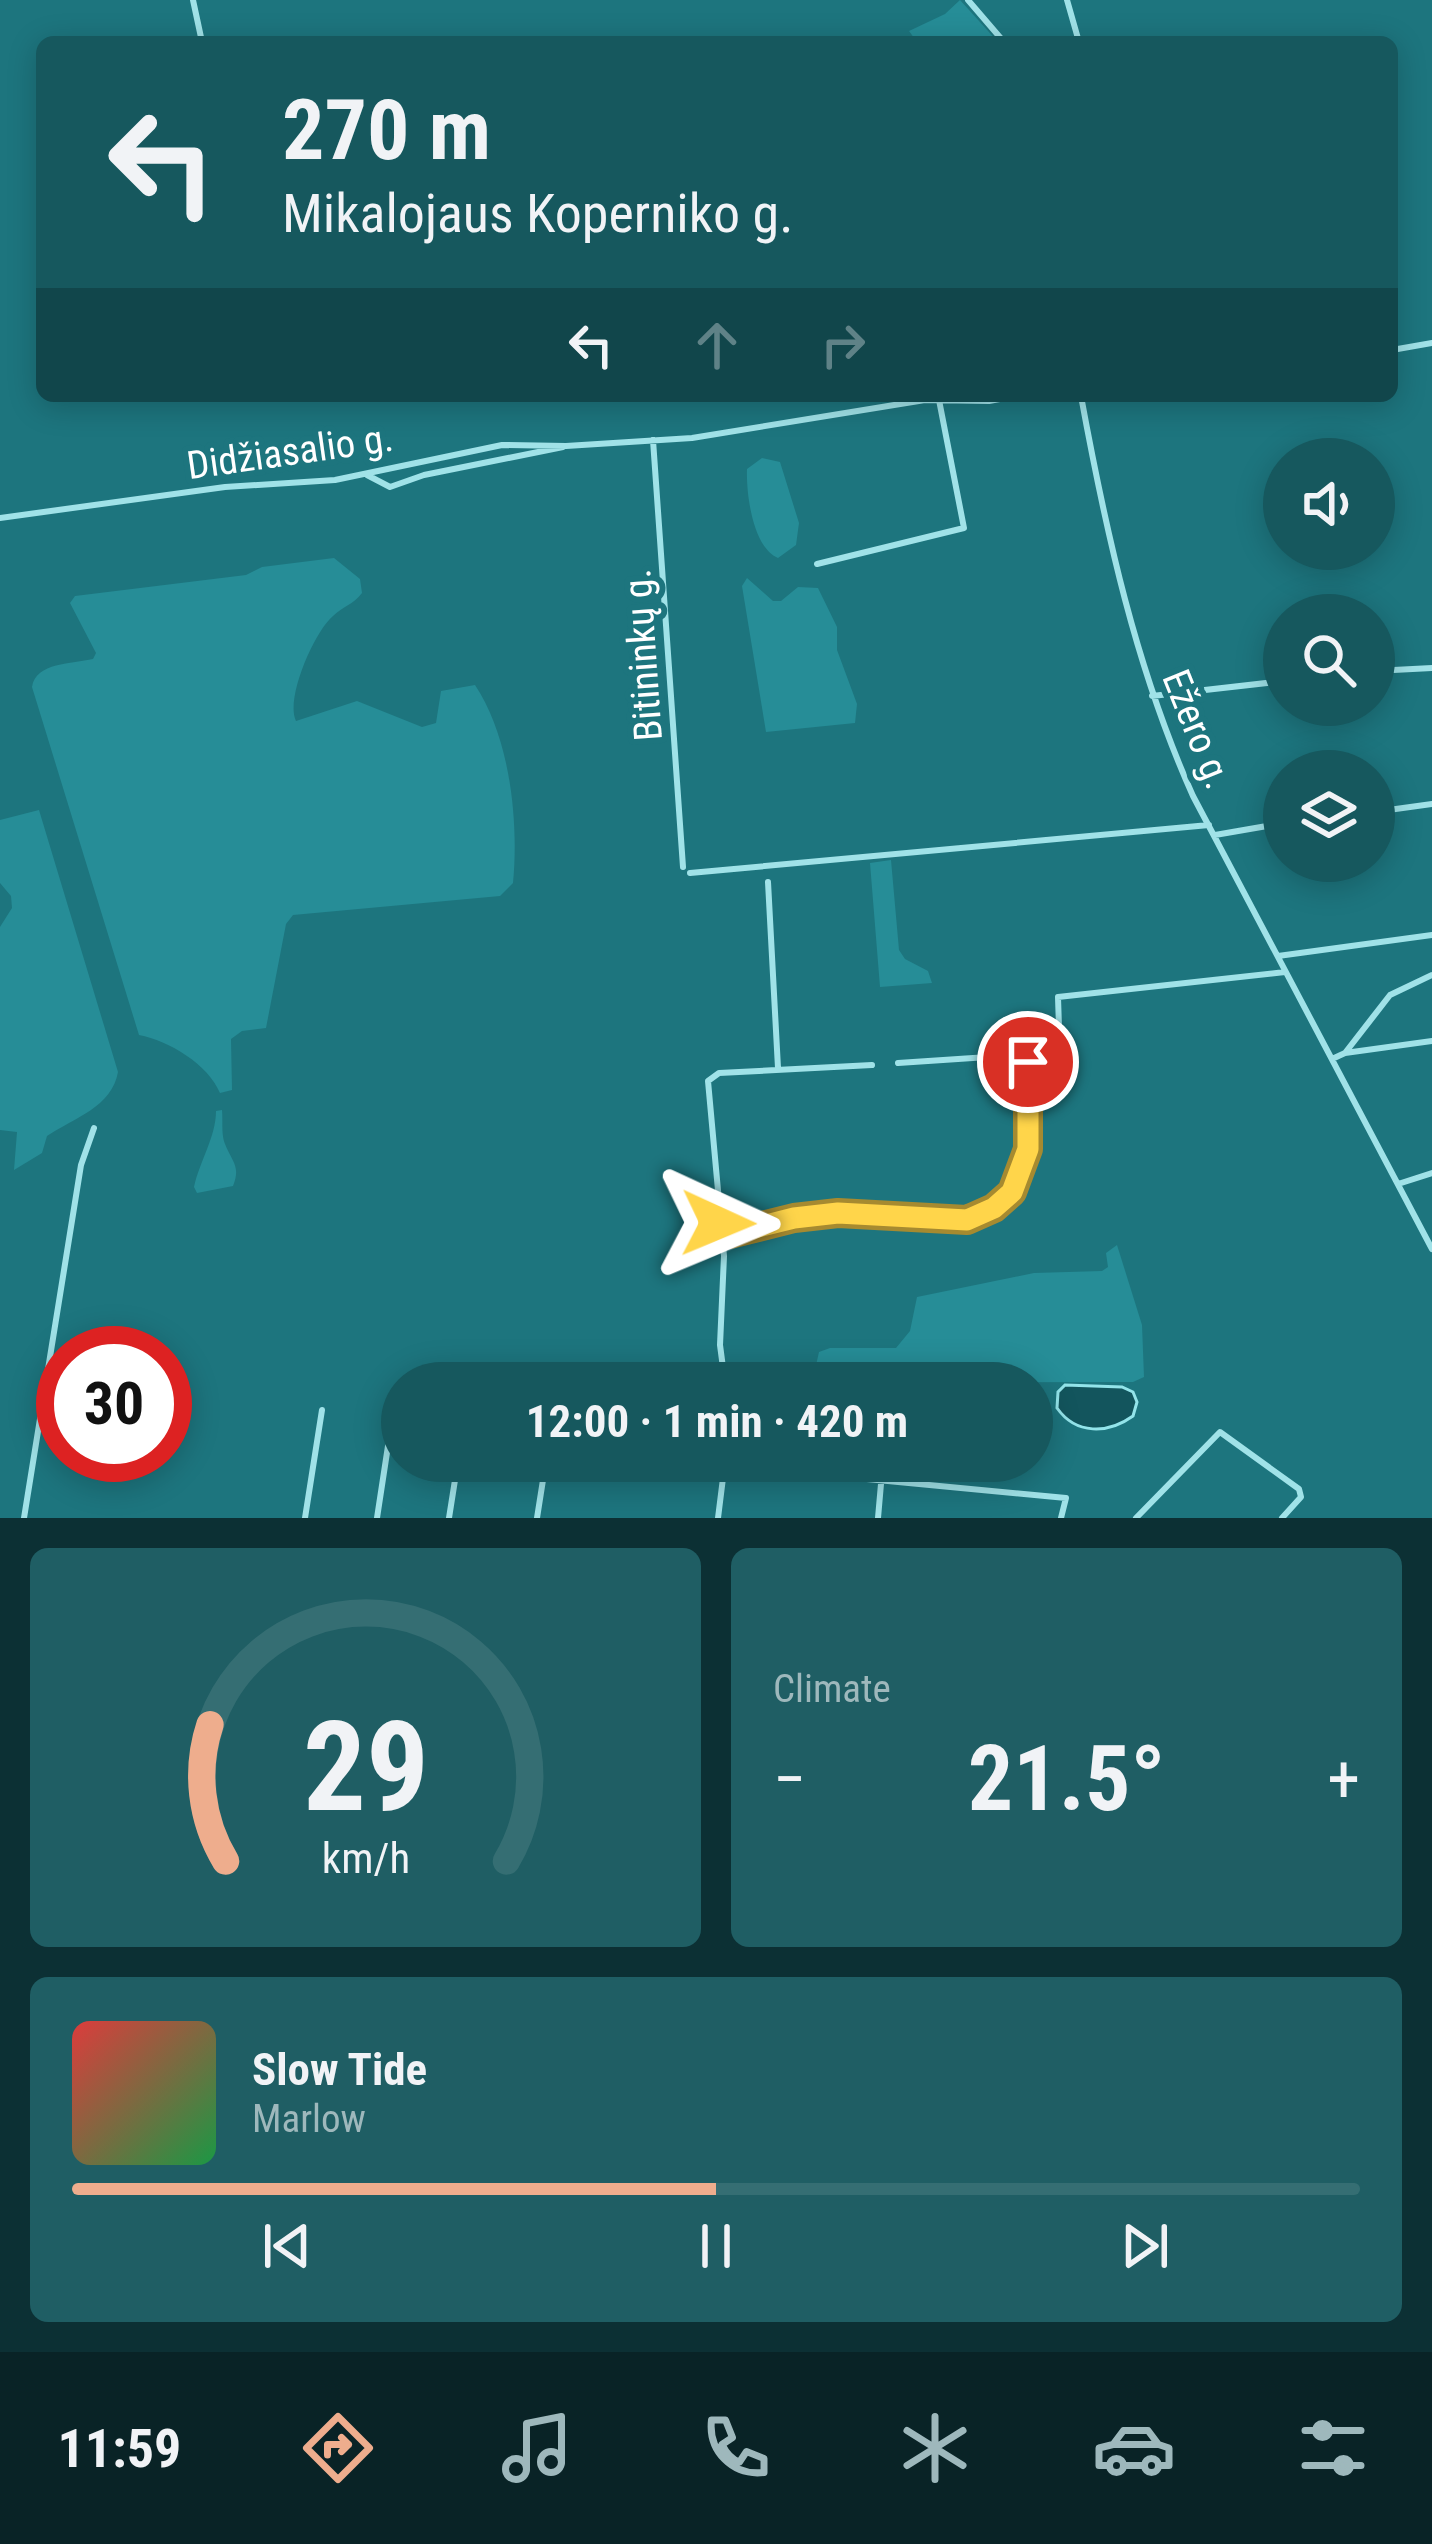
<!DOCTYPE html>
<meta charset="utf-8">
<style>
body{margin:0;font-family:"Roboto Condensed",sans-serif;background:#1f5e64;color:#f1f3f6;height:100vh;display:flex;flex-direction:column;font-size:45px;white-space:nowrap}
*{box-sizing:border-box;margin:0}
p{font-size:39px;color:#9eb8bc}
.icon{flex:none;width:66px;height:66px;fill:none;stroke:currentColor;stroke-width:2;stroke-linecap:round;stroke-linejoin:round}
.map{position:relative;height:1518px;overflow:hidden}
.drawer{display:flex;flex-direction:column;gap:30px;padding:30px;background:#0c3034;flex:1}
.drawer>*{flex:none}
.guide{position:absolute;left:36px;top:36px;width:1362px;height:366px;border-radius:18px;box-shadow:0 6px 30px #0003;background:#16585e;color:#f1f3f6;overflow:hidden}
.fabs{position:absolute;left:1263px;top:438px;display:grid;gap:24px}
.fabs a{display:grid;place-items:center;width:132px;height:132px;border-radius:50%;background:#16585e;box-shadow:0 6px 30px #0003;font-size:60px}
.speed{position:absolute;left:36px;top:1326px;display:flex;gap:24px;font-size:60px;font-weight:700;text-align:center}
.speed>*{display:grid;place-content:center;width:156px;height:156px;border-radius:50%;background:#16585e;box-shadow:0 6px 30px #0003;line-height:1}
.speed .limit{border:18px solid #d22;background:#fff;color:#111}
.pin{position:absolute;display:grid;place-items:center;width:102px;height:102px;color:#fff;margin:-51px;border:6px solid #fff;border-radius:50%;box-shadow:0 3px 12px #0007}
.me{position:absolute;width:132px;margin:-66px;rotate:91deg;stroke-linejoin:round;filter:drop-shadow(0 0 9px #0008)}
.turn{display:flex;align-items:center;gap:42px;height:252px;padding:0 48px;font-size:54px}
.turn .icon{width:156px;height:156px;stroke-width:2.5}
.turn b{display:block;font-size:84px;line-height:102px}
.lanes{display:flex;align-items:center;height:114px;padding:0 48px;background:#0003;justify-content:center;gap:60px;direction:ltr}
.lanes .off{opacity:.35}
.big{font-size:90px;font-weight:700;line-height:1.1}
.drawer .card{flex:1;display:flex;flex-direction:column;justify-content:center;gap:18px;min-width:0;padding:0 42px;border-radius:18px;background:#1f5e64}
.drawer .dial{align-items:center;gap:0}
.dial svg{height:312px;overflow:visible;fill:none;stroke:#356e73;stroke-width:7;stroke-linecap:round;text-anchor:middle}
.dial text{fill:#f1f3f6;stroke:none}
.song{display:flex;align-items:center;gap:36px}
.cover{width:144px;height:144px;border-radius:18px;background:linear-gradient(135deg,hsl(0 70% 55%),hsl(140 70% 35%))}
.played{height:12px;border-radius:6px;background:linear-gradient(90deg,#eead8d 50%,#356e73 50%)}
.keys{display:flex;justify-content:space-around;direction:ltr}
.heat{display:flex;justify-content:space-between;align-items:center;font-size:66px;direction:ltr}
.drawer .tiles{flex:1;display:grid;gap:30px;grid-template-columns:1fr 1fr}
.card:last-child{grid-column:span 2}
.trip{position:absolute;left:381px;top:1362px;width:672px;height:120px;border-radius:60px;background:#16585e;box-shadow:0 6px 30px #0003;font-weight:700;line-height:120px;text-align:center}
.menu{display:flex;height:192px;justify-content:space-around;align-items:center;background:#092326;color:#9eb8bc}
.menu .icon{width:84px;height:84px}
.menu .current{color:#eead8d}
.menu b{font-size:54px;color:#f1f3f6}
.map>svg:first-child{display:block}
.green{fill:#268d97}
.water{fill:#13555d;stroke:#93e4ea;stroke-width:3}
.lines{fill:none;stroke-linecap:round;stroke-linejoin:round}
.street{stroke:#a0e2e8;stroke-width:6}
.route-casing{stroke:#a68a30;stroke-width:30}
.route{stroke:#ffd54a;stroke-width:21}
.labels{text-anchor:middle;stroke-width:12;stroke-linejoin:round;paint-order:stroke}
.street-label{font-size:39px;fill:#fff;stroke:#1d757e}
</style>
<div class="map">
<svg width="1432" height="1518" viewBox="0 0 1432 1518">
<rect width="100%" height="100%" fill="#1d757e"/>
<path class="green" d="M960,0L998,42H917L909,31L945,14Z
M762,458L780,462L799,523L796,545L778,558C753,548 746,494 747,469Z
M334,558L360,579L362,593C353,605 343,606 333,616C314,632 285,699 296,721L357,701L422,727L436,723L441,691L475,685C510,737 519,822 513,883L500,896L293,915L286,924L266,1028L242,1031L231,1039L232,1090L220,1093C208,1064 169,1041 139,1035L32,687C36,662 72,664 93,659L96,653L70,603L75,596L246,575L262,567Z
M747,578L773,601H781L798,587L818,588L837,627V650L857,704L855,723L766,732L742,586Z
M39,810L118,1072C112,1107 74,1118 47,1136L42,1153L14,1170L17,1132L0,1130V927L12,908L11,896L0,883V820Z
M891,860L899,950L905,959L928,971L932,983L880,987L870,863Z
M222,1110C223,1120 221,1135 225,1144C232,1162 241,1166 233,1186L197,1193L194,1187C200,1160 216,1137 216,1111Z
M1117,1245L1142,1325L1144,1377L1133,1382L812,1383L819,1352L830,1348H896L910,1331L917,1297L1034,1273L1102,1271L1108,1267L1106,1253Z"/>
<path class="water" d="M1065,1385L1122,1387L1133,1392L1137,1402L1133,1416C1108,1434 1076,1435 1057,1408L1058,1392Z"/>
<g class="lines">
<path class="street" d="M193,0L202,42
M968,0L1004,42
M1067,0L1079,42
M1392,350L1432,343
M1081,396C1106,532 1136,669 1193,796L1432,1249
M653,440L683,867
M367,475L390,487L424,475L563,447
M0,518L225,487L335,480L502,445L566,446L692,438L925,400L989,401L1016,396
M817,564L964,528L939,400
M1374,671L1432,668
M1152,696L1284,681
M1374,812L1432,804
M1215,835L1284,823
M690,873L1209,825
M768,882L778,1068
M1278,956L1432,935
M1345,1053L1390,995L1432,975
M1332,1059L1345,1053L1432,1041
M898,1063L1019,1055L1026,1063
M1398,1184L1432,1173
M722,1234C762,1233 800,1215 842,1213C882,1212 923,1220 963,1219C1040,1218 1029,1115 1025,1065L1060,1058L1058,997L1285,972
M725,1383L720,1345L724,1256L708,1081L719,1073L872,1065
M678,1461L1066,1498L1061,1518
M24,1518L81,1165L94,1128
M305,1518L322,1410
M377,1518L388,1446
M449,1518L458,1461
M537,1518L546,1461
M718,1518L725,1462
M878,1518L883,1461
M1136,1518L1220,1432L1299,1489L1301,1497L1282,1518"/>
</g>
<g class="lines">
<defs>
<path id="route" d="M718,1223L722,1234H730L794,1218L838,1213L967,1220L994,1208L1012,1192L1028,1149V1062"/>
</defs>
<use href="#route" class="route-casing"/>
<use href="#route" class="route"/>
</g>
<g class="labels">
<g class="street-label">
<text transform="translate(290 451) rotate(-8)" y="14">Didžiasalio g.</text>
<text transform="translate(642 655) rotate(-94)" y="14">Bitininkų g.</text>
<text transform="translate(1198 729) rotate(68)" y="14">Ežero g.</text>
</g>
</g>
</svg>
<div class="fabs">
<a><svg class="icon" aria-label="sound" viewBox="0 0 24 24"><path d="M4 9h4l5-4v14l-5-4H4zM17 9q2 3 0 6"/></svg></a>
<a><svg class="icon" aria-label="search" viewBox="0 0 24 24"><circle cx="10" cy="10" r="6"/><path d="M15 15l6 6"/></svg></a>
<a><svg class="icon" aria-label="layers" viewBox="0 0 24 24"><path d="M12 4l9 5-9 5-9-5zM3 14l9 5 9-5"/></svg></a>
</div>
<div class="speed"><div class="limit">30</div></div>
<div class="pin" style="left:1028px;top:1062px;background:#d93025"><svg class="icon" aria-label="arrive" viewBox="0 0 24 24"><path d="M6 21V4h12l-3 4 3 4H6"/></svg></div>
<svg class="me" style="left:718px;top:1223px" viewBox="-20 -20 40 40"><path d="M0-17L14 15 0 8-14 15z" fill="#ffd54a" stroke="#fff" stroke-width="4"/></svg>
<div class="trip">12:00 · 1 min · 420 m</div>
<div class="guide">
<div class="turn"><svg class="icon" aria-label="left" viewBox="0 0 24 24"><path d="M17 20v-9H6M10 6l-5 5 5 5"/></svg><div><b>270 m</b>Mikalojaus Koperniko g.</div></div>
<div class="lanes"><svg class="icon" aria-label="left" viewBox="0 0 24 24"><path d="M17 20v-9H6M10 6l-5 5 5 5"/></svg><svg class="icon off" aria-label="ahead" viewBox="0 0 24 24"><path d="M12 20V5M6 11l6-6 6 6"/></svg><svg class="icon off" aria-label="right" viewBox="0 0 24 24"><path d="M7 20v-9h11M14 6l5 5-5 5"/></svg></div>
</div>
</div>
<section class="drawer">
<div class="tiles">
<div class="card dial"><svg viewBox="0 0 100 80">
<path d="M14 69A42 42 0 1 1 86 69"/>
<path d="M14 69A42 42 0 0 1 10 34" stroke="#eead8d"/>
<text x="50" y="56" font-size="32" font-weight="700">29</text>
<text x="50" y="72" font-size="11">km/h</text>
</svg></div>
<div class="card"><p>Climate</p>
<div class="heat"><a>−</a><b class="big">21.5°</b><a>+</a></div>
</div>
<div class="card">
<div class="song"><i class="cover"></i><div><b>Slow Tide</b><p>Marlow</p></div></div>
<div class="played"></div>
<div class="keys"><svg class="icon" aria-label="previous" viewBox="0 0 24 24"><path d="M18 5L8 12l10 7zM5 5v14"/></svg><svg class="icon" aria-label="pause" viewBox="0 0 24 24"><path d="M8 5v14M16 5v14"/></svg><svg class="icon" aria-label="next" viewBox="0 0 24 24"><path d="M6 5l10 7-10 7zM19 5v14"/></svg></div>
</div>
</div>
</section>
<nav class="menu">
<b>11:59</b>
<svg class="icon current" aria-label="directions" viewBox="0 0 24 24"><path d="M12 3l9 9-9 9-9-9zM9 14v-3h6M13 9l2 2-2 2"/></svg>
<svg class="icon" aria-label="music" viewBox="0 0 24 24"><path d="M9 18V5l10-2v13"/><circle cx="6" cy="18" r="3"/><circle cx="16" cy="16" r="3"/></svg>
<svg class="icon" aria-label="phone" viewBox="0 0 24 24"><path d="M5 4h4l2 5-3 2q2 4 5 5l2-3 5 2v4C11 20 4 13 5 4z"/></svg>
<svg class="icon" aria-label="climate" viewBox="0 0 24 24"><path d="M12 3v18M4 7l16 10M4 17L20 7"/></svg>
<svg class="icon" aria-label="car" viewBox="0 0 24 24"><path d="M5 17H2v-5l4-1 3-4h7l3 4 3 1v5h-3M9 17h6M6 11h13"/><circle cx="7" cy="17" r="2"/><circle cx="17" cy="17" r="2"/></svg>
<svg class="icon" aria-label="filters" viewBox="0 0 24 24"><path d="M4 7h16M4 17h16"/><circle cx="9" cy="7" r="2"/><circle cx="15" cy="17" r="2"/></svg>
</nav>
